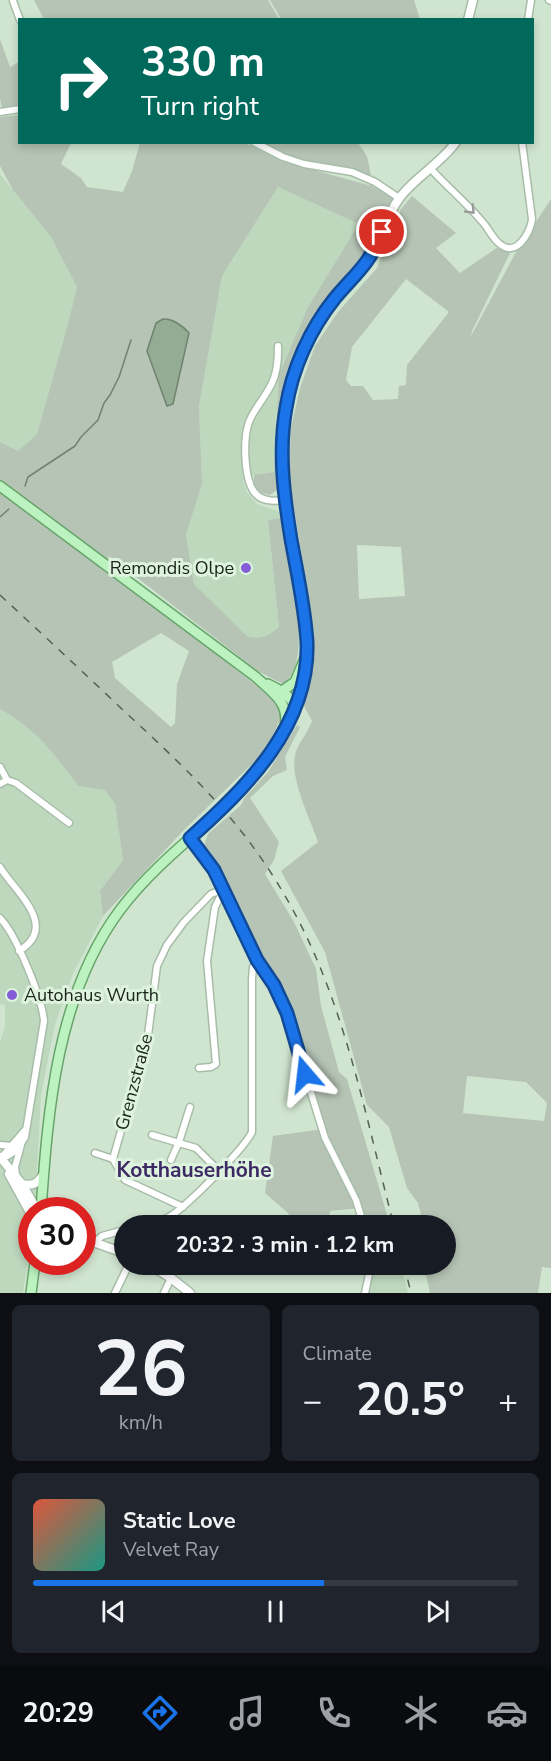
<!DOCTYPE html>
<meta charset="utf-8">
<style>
body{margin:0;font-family:"Nunito Sans",sans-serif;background:#20242c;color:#f1f3f6;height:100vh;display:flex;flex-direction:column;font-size:22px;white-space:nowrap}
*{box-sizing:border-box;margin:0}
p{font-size:20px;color:#9ea1a6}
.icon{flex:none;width:33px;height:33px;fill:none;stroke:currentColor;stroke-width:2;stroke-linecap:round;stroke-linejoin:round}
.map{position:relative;height:1293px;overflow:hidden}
.panel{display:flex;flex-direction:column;gap:12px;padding:12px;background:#0d0f14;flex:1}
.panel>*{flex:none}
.hud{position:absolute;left:18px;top:18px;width:516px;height:126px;border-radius:0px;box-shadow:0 3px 9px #0003;background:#00695c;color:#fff;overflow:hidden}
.speed{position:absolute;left:18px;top:1197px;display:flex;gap:12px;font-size:30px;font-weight:700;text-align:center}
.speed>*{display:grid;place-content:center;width:78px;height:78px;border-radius:50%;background:#171b24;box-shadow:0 3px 9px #0003;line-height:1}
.speed .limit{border:9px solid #d22;background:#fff;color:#111}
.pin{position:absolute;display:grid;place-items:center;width:51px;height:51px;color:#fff;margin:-26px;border:3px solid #fff;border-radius:50%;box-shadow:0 2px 6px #0007}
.me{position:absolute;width:66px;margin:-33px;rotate:343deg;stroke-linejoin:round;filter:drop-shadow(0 0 4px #0008)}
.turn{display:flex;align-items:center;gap:21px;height:126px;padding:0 24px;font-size:27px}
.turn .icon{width:78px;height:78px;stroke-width:2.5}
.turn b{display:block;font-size:42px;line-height:51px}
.big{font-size:45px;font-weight:700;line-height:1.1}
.panel .tile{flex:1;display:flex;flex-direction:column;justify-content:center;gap:9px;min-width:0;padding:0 21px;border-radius:9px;background:#20242c}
.panel .dial{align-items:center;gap:0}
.dial b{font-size:78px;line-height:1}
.song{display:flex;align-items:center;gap:18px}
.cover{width:72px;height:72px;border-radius:9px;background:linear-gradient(135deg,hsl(10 70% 55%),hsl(170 70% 35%))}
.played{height:6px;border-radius:3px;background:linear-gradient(90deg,#1a73e8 60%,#363941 60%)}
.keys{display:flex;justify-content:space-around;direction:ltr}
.heat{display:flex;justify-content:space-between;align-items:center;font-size:33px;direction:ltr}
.panel .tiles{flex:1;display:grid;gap:12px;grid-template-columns:1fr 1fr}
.tile:last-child{grid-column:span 2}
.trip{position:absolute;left:114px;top:1215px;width:342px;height:60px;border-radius:30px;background:#171b24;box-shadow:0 3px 9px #0003;font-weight:700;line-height:60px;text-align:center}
.menu{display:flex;height:96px;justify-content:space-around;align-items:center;background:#090b0e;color:#9ea1a6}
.menu .icon{width:42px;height:42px}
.menu .on{color:#1a73e8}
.menu b{font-size:27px;color:#f1f3f6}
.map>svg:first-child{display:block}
.built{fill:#bed8be}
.green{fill:#b5c4b5;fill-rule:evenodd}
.water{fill:#94ab94;stroke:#708270;stroke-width:1.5}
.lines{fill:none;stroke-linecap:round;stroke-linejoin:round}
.stream{stroke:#708270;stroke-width:1.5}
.street-casing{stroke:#a8bda9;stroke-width:9}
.secondary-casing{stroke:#a8bda9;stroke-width:11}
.primary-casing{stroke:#67a46a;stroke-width:12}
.street{stroke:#fff;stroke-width:6}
.secondary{stroke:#fff;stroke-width:8}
.primary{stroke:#bcf2bf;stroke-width:9}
.rail{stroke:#556155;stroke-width:1.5;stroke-dasharray:8 8;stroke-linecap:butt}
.primary-bridge-casing{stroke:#67a46a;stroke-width:12;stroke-linecap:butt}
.primary-bridge{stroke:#bcf2bf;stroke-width:9}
.oneway{stroke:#989c98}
.route-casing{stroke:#114b97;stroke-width:15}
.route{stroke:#1a73e8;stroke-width:10}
.poi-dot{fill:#855dd7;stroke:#ddf3dd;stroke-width:2}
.labels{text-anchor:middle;stroke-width:6;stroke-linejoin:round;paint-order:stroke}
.poi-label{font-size:18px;fill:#1b231b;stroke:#ddf3dd;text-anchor:end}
.street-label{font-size:18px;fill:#1b231b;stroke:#ddf3dd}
.quarter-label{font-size:21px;font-weight:bold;fill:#3d2964;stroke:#ddf3dd}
</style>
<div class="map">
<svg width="551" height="1293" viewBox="0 0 551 1293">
<rect width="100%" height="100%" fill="#d0e5d0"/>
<path class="built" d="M0,174L51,237L77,287L67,327L37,434L18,451L0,442Z
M278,187L360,224L308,307L276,416L274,472L254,475L243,480L247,492L257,504L278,511L281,518L268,520L279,628L269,636L258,639L247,636L194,584L186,535L202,484L199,406L222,276Z
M0,709L21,721L52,750L78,786L105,790L115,804L123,860L100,891L103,916L72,976L55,1025L41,1095L35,1210H32L31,1240L23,1293H0V1042L5,1026V1005L0,1004Z
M401,1266L408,1293H369L373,1271Z"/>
<path class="green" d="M34,0H268L279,19H44Z
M270,0H414L420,19H281Z
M0,39L10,67L19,62V106L2,108L0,99Z
M19,115L20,142L71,143L61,164L81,178L87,187L123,192L132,171L140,143L243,142L288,163L372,186L394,199C384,218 377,239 366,257C357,273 342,284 331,299C287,354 278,421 278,489L270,495L262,493L254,487V475L274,472L279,375L308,307L359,224L278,187L222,276L199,406L202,484L186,535L194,584L247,636C261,640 267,637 279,627L268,520L281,518C287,553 317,661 283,684L258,671L109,556L104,567L269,695L281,707L283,713L273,735L257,759L183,831L103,916L100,891L123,860L115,804L105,790L78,786C54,753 37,730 0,709V442L18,451L37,434L67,327L77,287L51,237L13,190L0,166V117ZM161,633L189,651L177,684L175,723L171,727L115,678L112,662Z
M258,143H358L367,156L372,180L294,159Z
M412,196L456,233L436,248L460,273L501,245L510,253L472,331L471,336L515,254L551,199V1268L542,1267L538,1293H430L424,1265L446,1264V1226L417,1225L423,1223L418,1203L407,1188L389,1127L367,1105L325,952L281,871L318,842C310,818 290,780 295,755C297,744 308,733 312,721L303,704L310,673L314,634L289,475L291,428L300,388L315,346L338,312L377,268L401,209ZM406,279L449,312L407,365L406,385L399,386L398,399L373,400L363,386H351L346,380L352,347ZM357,545L401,547L405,596L359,599ZM467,1076L526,1082L547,1103L544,1121L463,1113Z
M297,725L300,727L285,757L287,770L273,776L250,798L279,842L274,860L265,874L294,922L316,969L321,1006L339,1072L347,1079L390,1225H367L361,1208L330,1211L329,1222H336L335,1225H284L289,1214L265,1193L273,1136L323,1129L303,1054L279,985L260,959L220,871L204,845L208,834L241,805L245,797L268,772Z"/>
<path class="water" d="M163,319C172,318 183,326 189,333L173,404L167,406L147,351L156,323Z"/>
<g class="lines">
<path class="stream" d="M25,486L28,477L75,446L81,437L98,420L104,403L110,395L119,377L131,340
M0,517L9,509"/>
<defs>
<path id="street" d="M549,0L551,1
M13,1L20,20
M528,20L531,0
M0,112L20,109
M254,142L283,157L304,164L352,172L375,182L399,198
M430,168C448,188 469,205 485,225C491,233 497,246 508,248C521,250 531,229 532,219L522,142
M278,346C278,357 278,367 274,378C269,394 255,406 249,422C243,439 243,485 258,496C266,502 276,501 285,500
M0,767L7,780
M0,784L7,780L16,783L69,823
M190,838L214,871L257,959L274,985L284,1006L325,1138L356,1200L364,1226
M0,867C15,892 60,926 19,951
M0,918C16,934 42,998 44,1021L25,1137C20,1146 12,1156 1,1158
M199,1068L211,1067L216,1064L207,961L215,907L224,889
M152,1135L196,1148L219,1171
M0,1145L12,1146
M95,1153L113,1159L125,1180L183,1207
M1,1158L26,1129
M113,1159L148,1035L157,966L167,945L184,922L211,894L224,889
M171,1160L179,1142L190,1107
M16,1176L15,1167L21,1145
M142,1226C151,1223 161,1221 169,1217C186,1207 244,1149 252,1132V979L253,967L257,959
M95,1242L102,1236L124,1230
M163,1273L177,1264
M115,1293L129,1264
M164,1293L171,1278
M365,1293L371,1264"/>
<path id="secondary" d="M468,20L473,0
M295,706C301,686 307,665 307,643C306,593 289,541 284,491C278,423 291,357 332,302C343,287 359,276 369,261C382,241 385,216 401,196C417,176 441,163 456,142
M0,1157L22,1184L37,1210
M9,1174L32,1216
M22,1184C33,1186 37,1184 43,1175
M82,1238L124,1253
M148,1264L171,1278L190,1293"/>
<path id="primary" d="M0,486L256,677C273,693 292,704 284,730
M268,684C278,689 290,695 295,706
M282,691L295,682L305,658
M234,797C262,766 278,743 295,706
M41,1210C48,1109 57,994 120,910C144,878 174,852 204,826
M31,1293L35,1262"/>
</defs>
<use href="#street" class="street-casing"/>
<use href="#secondary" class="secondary-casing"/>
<use href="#primary" class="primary-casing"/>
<use href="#street" class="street"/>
<use href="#secondary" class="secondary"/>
<use href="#primary" class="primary"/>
<path class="rail" d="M0,595C41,633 82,671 123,710C192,774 247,825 293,910C346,1007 366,1119 394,1226
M404,1264L411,1293"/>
<defs>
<path id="primary-bridge" d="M204,826L234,797"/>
</defs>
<use href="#primary-bridge" class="primary-bridge-casing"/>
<use href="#primary-bridge" class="primary-bridge"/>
</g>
<defs><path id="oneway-chevron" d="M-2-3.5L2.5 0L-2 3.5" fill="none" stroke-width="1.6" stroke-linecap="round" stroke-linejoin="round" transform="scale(1.5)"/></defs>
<use class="oneway" href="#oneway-chevron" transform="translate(471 210) rotate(46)"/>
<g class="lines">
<defs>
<path id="route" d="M305,1074L287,1013L274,985L257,960L214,870L190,838C247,787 310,725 307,642C305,608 297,573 291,539C284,496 278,452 286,408C292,369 310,329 335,298C357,272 369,265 382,232"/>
</defs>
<use href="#route" class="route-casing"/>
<use href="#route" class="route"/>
</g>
<g class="poi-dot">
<circle cx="246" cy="568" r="6"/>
<circle cx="12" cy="995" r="6"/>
</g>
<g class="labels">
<g class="poi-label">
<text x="234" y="574">Remondis Olpe</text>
<text x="24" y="1001" text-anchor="start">Autohaus Wurth</text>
</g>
<g class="street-label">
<text transform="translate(134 1082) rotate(-75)" y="6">Grenzstraße</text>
</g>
<g class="quarter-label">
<text x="194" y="1177">Kotthauserhöhe</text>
</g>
</g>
</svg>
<div class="speed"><div class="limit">30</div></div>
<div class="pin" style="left:382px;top:232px;background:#d93025"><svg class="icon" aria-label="arrive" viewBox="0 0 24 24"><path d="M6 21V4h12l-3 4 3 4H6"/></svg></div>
<svg class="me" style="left:305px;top:1074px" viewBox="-20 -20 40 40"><path d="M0-17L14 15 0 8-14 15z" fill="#1a73e8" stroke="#fff" stroke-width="4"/></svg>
<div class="trip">20:32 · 3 min · 1.2 km</div>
<div class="hud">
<div class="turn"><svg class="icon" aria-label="right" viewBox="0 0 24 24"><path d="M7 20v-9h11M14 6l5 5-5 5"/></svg><div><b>330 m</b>Turn right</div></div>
</div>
</div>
<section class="panel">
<div class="tiles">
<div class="tile dial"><b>26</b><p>km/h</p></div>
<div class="tile"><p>Climate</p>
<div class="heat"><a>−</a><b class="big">20.5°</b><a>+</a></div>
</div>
<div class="tile">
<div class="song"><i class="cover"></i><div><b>Static Love</b><p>Velvet Ray</p></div></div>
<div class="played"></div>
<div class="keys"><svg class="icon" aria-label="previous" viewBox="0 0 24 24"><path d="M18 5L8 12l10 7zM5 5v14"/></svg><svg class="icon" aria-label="pause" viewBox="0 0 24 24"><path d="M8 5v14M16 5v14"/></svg><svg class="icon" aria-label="next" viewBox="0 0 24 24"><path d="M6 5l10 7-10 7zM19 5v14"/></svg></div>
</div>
</div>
</section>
<nav class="menu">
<b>20:29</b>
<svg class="icon on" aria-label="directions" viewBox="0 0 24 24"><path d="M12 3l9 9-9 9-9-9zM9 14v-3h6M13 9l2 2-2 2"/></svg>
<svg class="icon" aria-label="music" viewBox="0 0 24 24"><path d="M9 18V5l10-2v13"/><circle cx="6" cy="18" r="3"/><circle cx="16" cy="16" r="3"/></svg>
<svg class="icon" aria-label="phone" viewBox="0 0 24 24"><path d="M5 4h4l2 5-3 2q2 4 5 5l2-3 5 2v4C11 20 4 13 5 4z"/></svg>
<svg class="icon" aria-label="climate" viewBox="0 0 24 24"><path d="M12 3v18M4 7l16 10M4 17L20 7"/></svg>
<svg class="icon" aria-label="car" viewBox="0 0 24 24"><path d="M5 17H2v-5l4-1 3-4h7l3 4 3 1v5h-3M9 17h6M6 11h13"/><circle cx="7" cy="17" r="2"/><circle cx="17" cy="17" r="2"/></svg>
</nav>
